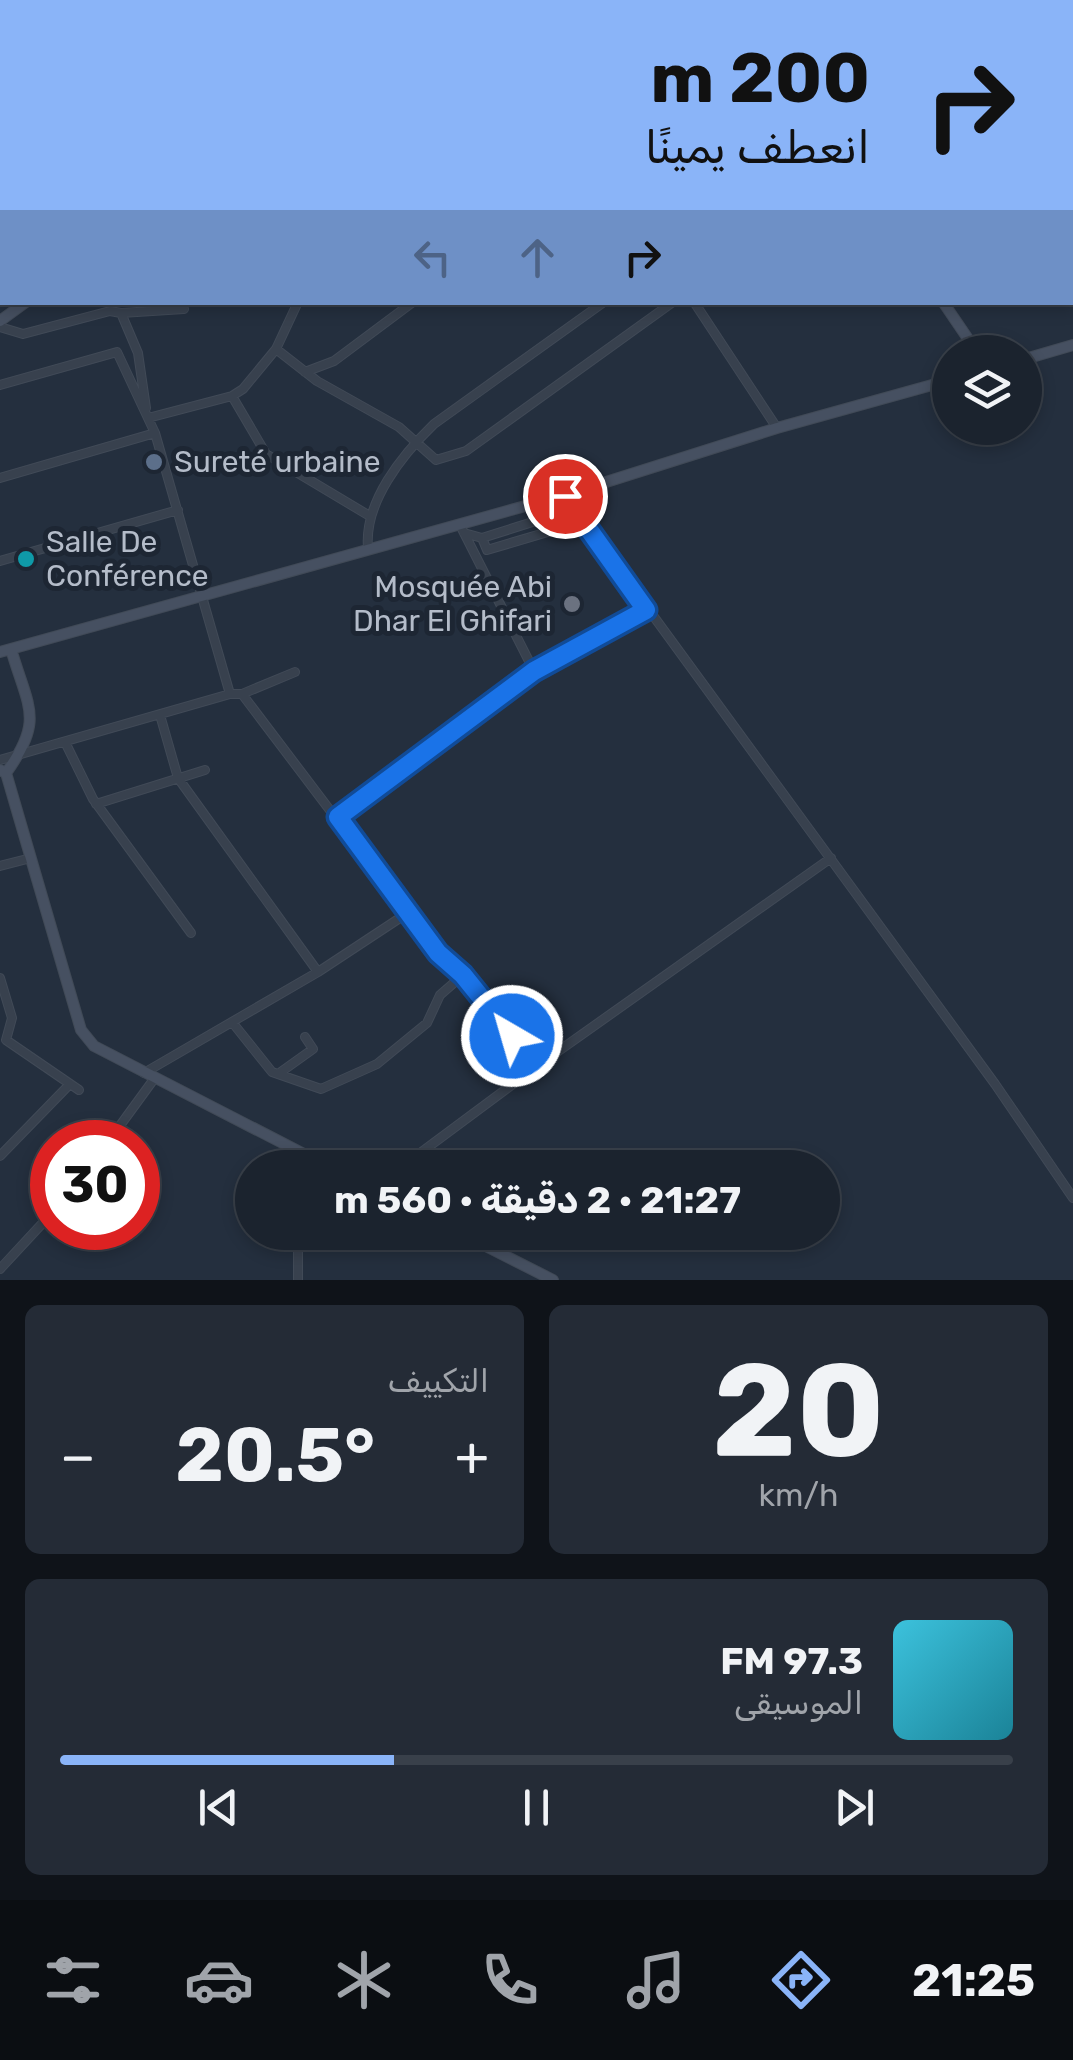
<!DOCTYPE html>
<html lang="ar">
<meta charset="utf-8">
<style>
body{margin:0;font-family:Rubik,"Noto Sans Arabic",sans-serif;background:#242b36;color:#f1f3f6;direction:rtl;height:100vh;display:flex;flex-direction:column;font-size:38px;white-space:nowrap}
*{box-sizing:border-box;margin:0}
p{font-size:32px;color:#a0a4aa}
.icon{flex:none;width:55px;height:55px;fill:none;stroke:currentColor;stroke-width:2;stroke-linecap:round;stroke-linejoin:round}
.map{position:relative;height:1280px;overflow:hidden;direction:ltr}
.details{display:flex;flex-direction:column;gap:25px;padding:25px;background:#0f1319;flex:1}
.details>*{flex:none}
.banner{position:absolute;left:0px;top:0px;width:1075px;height:305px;box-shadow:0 5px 15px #0003,0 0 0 2px #39404a;direction:rtl;background:#8ab4f8;color:#111;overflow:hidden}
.tools{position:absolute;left:932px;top:335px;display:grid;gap:20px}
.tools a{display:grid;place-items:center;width:110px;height:110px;border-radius:50%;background:#1b232e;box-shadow:0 5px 15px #0003,0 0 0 2px #39404a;font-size:50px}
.speed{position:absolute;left:30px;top:1120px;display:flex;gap:20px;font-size:50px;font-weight:700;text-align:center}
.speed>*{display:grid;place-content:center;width:130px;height:130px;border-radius:50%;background:#1b232e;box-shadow:0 5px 15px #0003,0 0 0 2px #39404a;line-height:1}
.speed .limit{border:15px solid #d22;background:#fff;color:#111}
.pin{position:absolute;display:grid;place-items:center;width:85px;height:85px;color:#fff;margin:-42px;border:5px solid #fff;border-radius:50%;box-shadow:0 2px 10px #0007}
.me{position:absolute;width:110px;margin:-55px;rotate:322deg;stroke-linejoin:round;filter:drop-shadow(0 0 8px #0008)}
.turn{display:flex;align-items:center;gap:35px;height:210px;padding:0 40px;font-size:45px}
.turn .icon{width:130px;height:130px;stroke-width:2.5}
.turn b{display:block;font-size:70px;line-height:85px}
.lanes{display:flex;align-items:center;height:95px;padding:0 40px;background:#0003;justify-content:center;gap:50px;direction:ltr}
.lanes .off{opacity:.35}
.big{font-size:75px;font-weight:700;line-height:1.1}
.details .card{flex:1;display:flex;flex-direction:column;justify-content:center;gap:15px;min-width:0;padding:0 35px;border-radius:15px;background:#242b36}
.details .dial{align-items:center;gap:0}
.dial b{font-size:130px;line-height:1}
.song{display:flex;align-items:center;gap:30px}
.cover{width:120px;height:120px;border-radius:15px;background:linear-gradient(135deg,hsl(190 70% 55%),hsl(190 70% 35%))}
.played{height:10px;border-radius:5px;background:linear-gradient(90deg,#8ab4f8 35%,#39404a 35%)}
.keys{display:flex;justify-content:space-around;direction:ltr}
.heat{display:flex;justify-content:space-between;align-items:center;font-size:55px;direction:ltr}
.details .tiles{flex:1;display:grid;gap:25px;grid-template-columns:1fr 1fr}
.card:last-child{grid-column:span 2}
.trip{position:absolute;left:235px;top:1150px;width:605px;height:100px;border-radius:50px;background:#1b232e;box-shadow:0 5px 15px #0003,0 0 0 2px #39404a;font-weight:700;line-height:100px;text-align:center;direction:rtl}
.tabs{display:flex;height:160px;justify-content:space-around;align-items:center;background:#0b0e12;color:#a0a4aa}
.tabs .icon{width:70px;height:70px}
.tabs .on{color:#8ab4f8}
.tabs b{font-size:45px;color:#f1f3f6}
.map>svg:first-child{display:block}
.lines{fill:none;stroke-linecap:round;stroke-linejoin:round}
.street-casing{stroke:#414a57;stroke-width:10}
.secondary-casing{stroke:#414a57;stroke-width:12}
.street{stroke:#38414e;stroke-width:8}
.secondary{stroke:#465061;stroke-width:10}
.route-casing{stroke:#114b97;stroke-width:25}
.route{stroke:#1a73e8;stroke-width:18}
.service-dot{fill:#5c6f8a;stroke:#1d2633;stroke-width:4}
.culture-dot{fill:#0f9aa8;stroke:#1d2633;stroke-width:4}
.worship-dot{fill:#6b7280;stroke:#1d2633;stroke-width:4}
.labels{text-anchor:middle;stroke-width:10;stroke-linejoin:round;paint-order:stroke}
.poi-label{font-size:30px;fill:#b4bcc9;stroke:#1d2633;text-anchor:start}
</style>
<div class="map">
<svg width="1073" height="1280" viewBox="0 0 1073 1280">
<rect width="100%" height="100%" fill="#242f3e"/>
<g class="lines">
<defs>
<path id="street" d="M398,0L400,2
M934,0L937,2
M441,2L444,0
M1021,2V0
M298,302L276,349L317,381L399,427L436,460L466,451L673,302
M694,302L777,428
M121,313L184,309
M0,327L23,334L110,311L121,313L138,353L146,408
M305,372L334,361L413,302
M0,385L117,352L155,433L230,694H242L438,953L463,975L536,1067L400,1168
M232,396L266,454L368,515
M148,418L232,396L243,389L276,349
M0,478L155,433
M565,495L995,1084L1073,1198
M460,525L534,671
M464,533L482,538L561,513L565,495
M482,538L487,550L568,526L561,513
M368,548C364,502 402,455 434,424L604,302
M0,561L178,510
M242,694L295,672
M160,715L178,778L318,972
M65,742L93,799L191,933
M0,760L230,694
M96,804L205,770
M338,817L534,671L646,611
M0,866L31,858
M0,978L12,1018L6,1040L79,1090
M232,1022L272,1072L321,1089L377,1064L427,1023L440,995L463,975
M536,1067L831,858
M144,1073L318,972L409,912
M278,1074L313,1049L305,1037
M108,1142L154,1079
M0,1156L70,1084
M0,1269L52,1213
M298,1280V1232"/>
<path id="secondary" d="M165,2L171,0
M348,2L350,0
M0,45L2,47
M943,302L977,352
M0,321L26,302
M1025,359L1073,345
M0,652L565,495L777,428L950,380
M0,770L6,773L81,1030L94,1046L331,1168
M6,773C45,719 28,708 11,649
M458,1232L553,1280"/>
</defs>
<use href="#street" class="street-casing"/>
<use href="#secondary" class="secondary-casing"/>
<use href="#street" class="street"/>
<use href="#secondary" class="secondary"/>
</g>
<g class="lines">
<defs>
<path id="route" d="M512,1036L463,975L438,953L338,817L534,671L646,610L565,496"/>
</defs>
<use href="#route" class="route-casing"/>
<use href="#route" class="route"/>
</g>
<circle class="service-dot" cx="154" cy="462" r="10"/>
<circle class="culture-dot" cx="26" cy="559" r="10"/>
<circle class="worship-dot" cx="572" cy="604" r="10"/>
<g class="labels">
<g class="poi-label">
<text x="174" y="472">Sureté urbaine</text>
<text x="46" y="552">Salle De<tspan x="46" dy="34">Conférence</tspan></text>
<text x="552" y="597" text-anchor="end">Mosquée Abi<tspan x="552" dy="34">Dhar El Ghifari</tspan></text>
</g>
</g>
</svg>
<div class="tools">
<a><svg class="icon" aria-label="layers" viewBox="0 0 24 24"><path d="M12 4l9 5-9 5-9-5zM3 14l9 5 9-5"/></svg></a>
</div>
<div class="speed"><div class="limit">30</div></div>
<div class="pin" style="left:565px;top:496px;background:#d93025"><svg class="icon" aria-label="arrive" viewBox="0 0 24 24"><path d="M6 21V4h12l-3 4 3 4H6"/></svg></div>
<svg class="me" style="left:512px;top:1036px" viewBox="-20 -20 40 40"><circle r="17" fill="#1a73e8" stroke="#fff" stroke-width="3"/><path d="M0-11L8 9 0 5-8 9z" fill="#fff"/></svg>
<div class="trip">21:27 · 2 دقيقة · 560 m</div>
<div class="banner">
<div class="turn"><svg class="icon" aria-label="right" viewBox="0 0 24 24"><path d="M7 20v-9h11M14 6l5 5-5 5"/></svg><div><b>200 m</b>انعطف يمينًا</div></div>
<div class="lanes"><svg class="icon off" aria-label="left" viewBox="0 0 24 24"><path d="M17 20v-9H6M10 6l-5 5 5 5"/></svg><svg class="icon off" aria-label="ahead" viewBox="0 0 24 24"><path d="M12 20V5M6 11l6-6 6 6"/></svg><svg class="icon" aria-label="right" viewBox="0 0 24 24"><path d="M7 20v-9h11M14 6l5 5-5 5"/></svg></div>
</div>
</div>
<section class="details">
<div class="tiles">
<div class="card dial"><b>20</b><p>km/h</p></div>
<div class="card"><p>التكييف</p>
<div class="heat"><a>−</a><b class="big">20.5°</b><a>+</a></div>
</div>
<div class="card">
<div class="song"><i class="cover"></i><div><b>97.3 FM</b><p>الموسيقى</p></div></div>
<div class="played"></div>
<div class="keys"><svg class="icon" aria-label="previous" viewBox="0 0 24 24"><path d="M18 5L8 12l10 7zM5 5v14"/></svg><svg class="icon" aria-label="pause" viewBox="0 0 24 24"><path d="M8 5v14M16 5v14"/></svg><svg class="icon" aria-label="next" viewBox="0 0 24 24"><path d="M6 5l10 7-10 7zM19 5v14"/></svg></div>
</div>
</div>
</section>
<nav class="tabs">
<b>21:25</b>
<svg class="icon on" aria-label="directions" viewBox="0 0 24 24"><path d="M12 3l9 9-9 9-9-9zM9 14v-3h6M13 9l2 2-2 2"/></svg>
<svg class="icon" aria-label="music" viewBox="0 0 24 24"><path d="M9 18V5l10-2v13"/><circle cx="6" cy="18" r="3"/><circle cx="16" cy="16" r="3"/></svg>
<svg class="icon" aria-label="phone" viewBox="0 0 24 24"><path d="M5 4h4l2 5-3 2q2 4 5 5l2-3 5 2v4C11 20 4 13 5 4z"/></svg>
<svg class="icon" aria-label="climate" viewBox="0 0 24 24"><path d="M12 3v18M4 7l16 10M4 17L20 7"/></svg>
<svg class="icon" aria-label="car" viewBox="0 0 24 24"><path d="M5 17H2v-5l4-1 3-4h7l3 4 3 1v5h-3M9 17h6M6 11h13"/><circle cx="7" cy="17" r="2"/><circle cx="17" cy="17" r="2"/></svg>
<svg class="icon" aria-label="filters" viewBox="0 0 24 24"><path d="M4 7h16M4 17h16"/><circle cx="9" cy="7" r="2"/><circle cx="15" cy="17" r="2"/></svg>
</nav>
